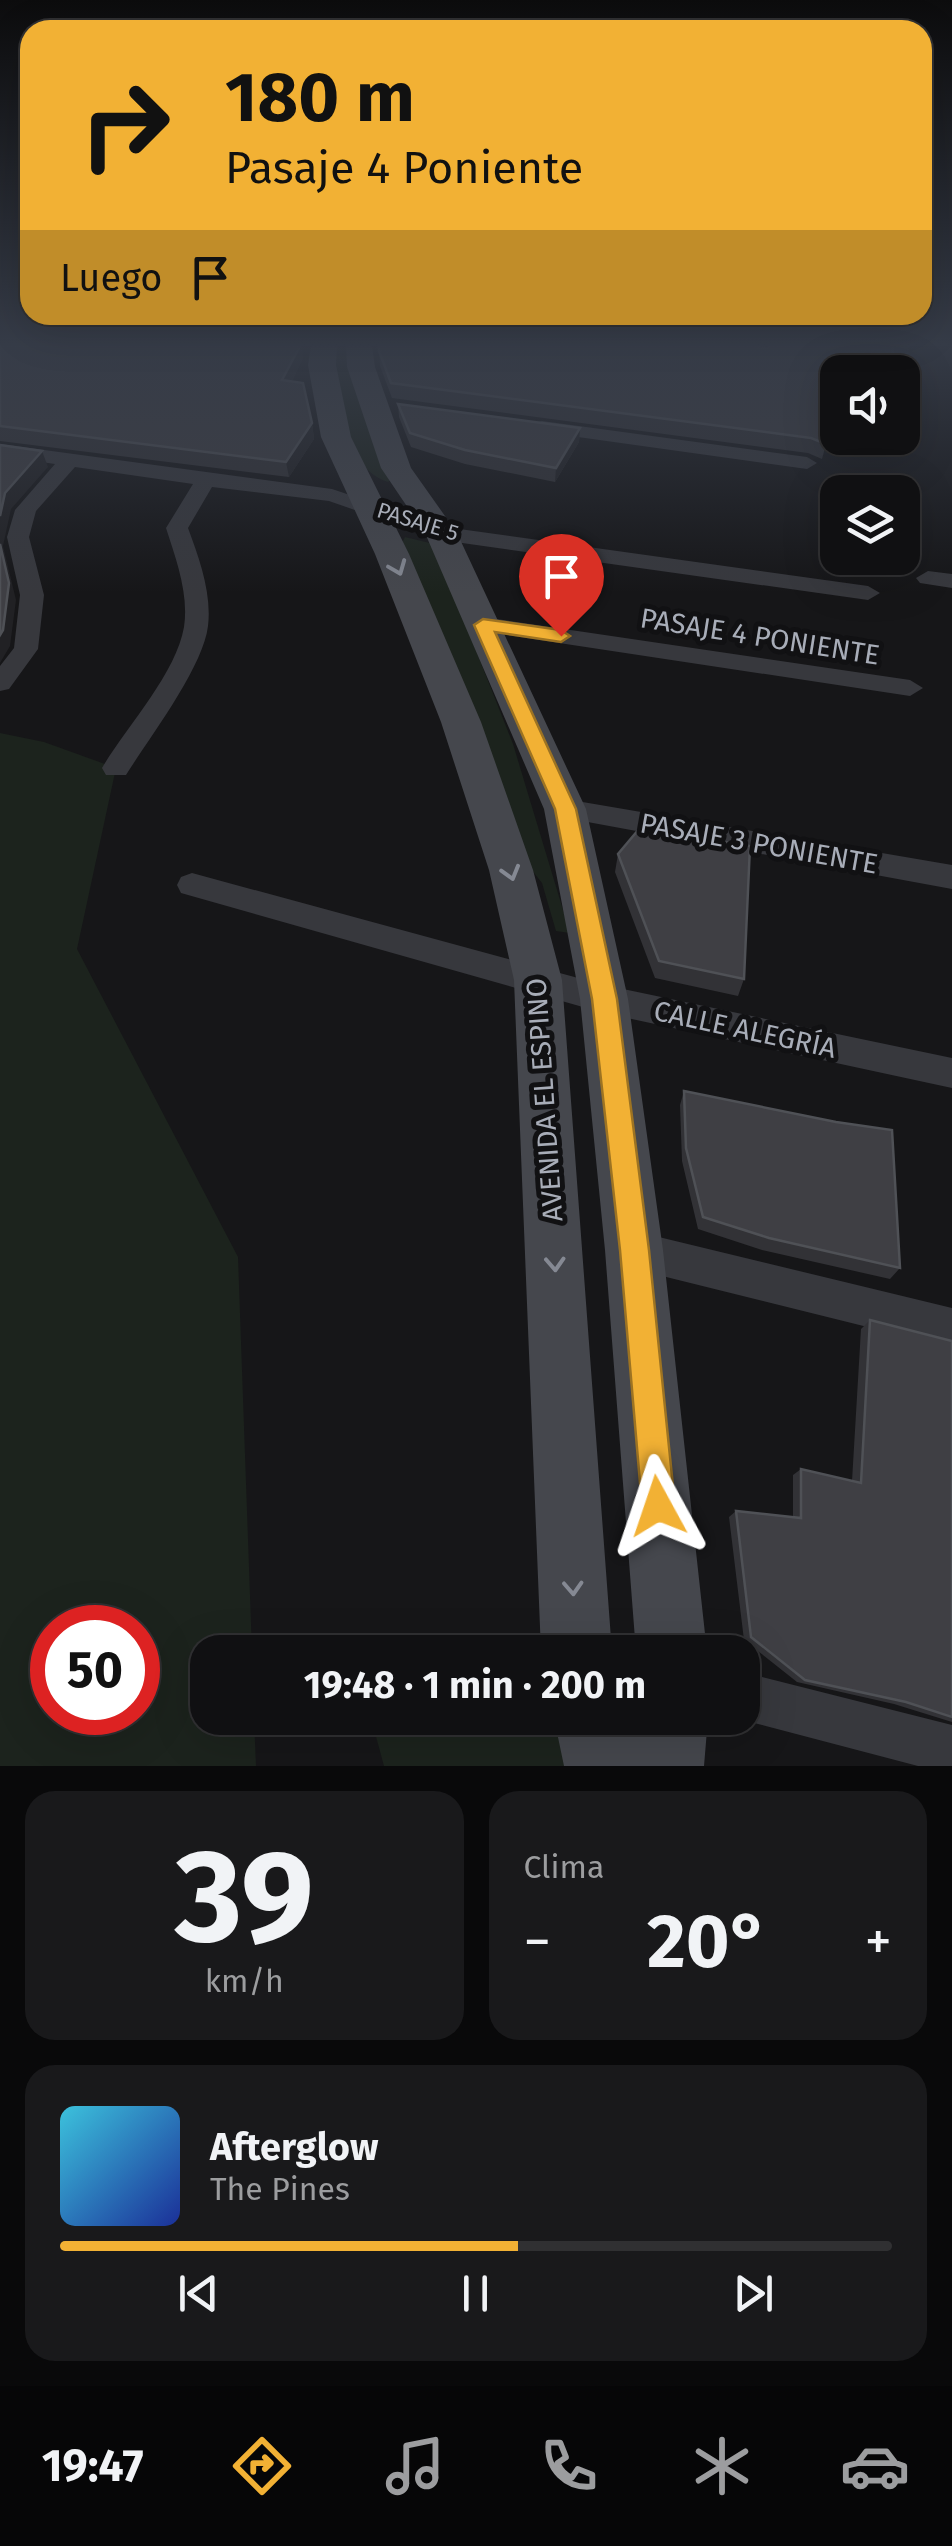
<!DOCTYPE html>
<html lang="es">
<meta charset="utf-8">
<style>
body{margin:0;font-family:"Fira Sans",sans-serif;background:#19191b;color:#f1f3f6;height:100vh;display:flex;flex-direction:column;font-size:38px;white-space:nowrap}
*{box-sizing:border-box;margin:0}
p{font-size:32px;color:#9c9d9f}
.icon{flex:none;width:55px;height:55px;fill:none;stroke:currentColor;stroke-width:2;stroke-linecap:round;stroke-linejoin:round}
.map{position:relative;height:1766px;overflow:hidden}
.panel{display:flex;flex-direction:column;gap:25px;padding:25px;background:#09090a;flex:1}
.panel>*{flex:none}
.top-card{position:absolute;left:20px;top:20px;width:912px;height:305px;border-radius:30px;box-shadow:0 10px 40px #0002,0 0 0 2px #303032;background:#f2b134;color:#111;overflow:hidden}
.controls{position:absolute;left:820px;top:355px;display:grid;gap:20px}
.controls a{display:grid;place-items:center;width:100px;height:100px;border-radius:20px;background:#101012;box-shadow:0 10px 40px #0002,0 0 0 2px #303032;font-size:50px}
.speed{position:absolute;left:30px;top:1605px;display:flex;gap:20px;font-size:50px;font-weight:700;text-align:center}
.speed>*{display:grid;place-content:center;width:130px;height:130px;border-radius:50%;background:#101012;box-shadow:0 10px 40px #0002,0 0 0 2px #303032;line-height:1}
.speed .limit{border:15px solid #d22;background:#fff;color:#111}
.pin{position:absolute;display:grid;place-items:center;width:85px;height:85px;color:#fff;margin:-102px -42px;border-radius:50% 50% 50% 0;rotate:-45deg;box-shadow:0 0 10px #0007}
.pin .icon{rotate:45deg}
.me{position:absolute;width:110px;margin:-55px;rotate:355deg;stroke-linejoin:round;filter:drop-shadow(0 0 8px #0008)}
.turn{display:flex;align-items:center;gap:35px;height:210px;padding:0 40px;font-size:45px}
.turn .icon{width:130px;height:130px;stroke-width:2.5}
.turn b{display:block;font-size:70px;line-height:85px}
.then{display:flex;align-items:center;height:95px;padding:0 40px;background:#0003;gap:20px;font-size:38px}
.big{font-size:75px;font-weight:700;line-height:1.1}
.panel .tile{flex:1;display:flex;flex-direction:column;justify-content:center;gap:15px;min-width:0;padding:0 35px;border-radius:30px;background:#19191b}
.panel .dial{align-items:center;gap:0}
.dial b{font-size:130px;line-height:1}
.song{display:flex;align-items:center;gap:30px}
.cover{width:120px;height:120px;border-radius:15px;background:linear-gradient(135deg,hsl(190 70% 55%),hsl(230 70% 35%))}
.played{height:10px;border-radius:5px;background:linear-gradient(90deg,#f2b134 55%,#303032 55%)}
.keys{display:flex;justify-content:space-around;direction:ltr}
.heat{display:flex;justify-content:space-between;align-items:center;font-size:55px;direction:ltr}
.panel .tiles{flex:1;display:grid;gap:25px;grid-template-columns:1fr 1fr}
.tile:last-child{grid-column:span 2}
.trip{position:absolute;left:190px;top:1635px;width:570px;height:100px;border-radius:30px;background:#101012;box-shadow:0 10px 40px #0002,0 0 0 2px #303032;font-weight:700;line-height:100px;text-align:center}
.dock{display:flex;height:160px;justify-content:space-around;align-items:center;background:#060607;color:#9c9d9f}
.dock .icon{width:70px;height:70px}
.dock .on{color:#f2b134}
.dock b{font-size:45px;color:#f1f3f6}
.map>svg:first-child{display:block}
.green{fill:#1c231d;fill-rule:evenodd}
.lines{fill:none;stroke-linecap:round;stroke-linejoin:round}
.minor{fill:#37383d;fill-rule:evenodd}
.secondary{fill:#45474d;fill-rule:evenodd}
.wall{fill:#323236}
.shaded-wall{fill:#212124}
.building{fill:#3f3f44;stroke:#4f5156;stroke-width:2.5}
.oneway{stroke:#858993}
.route{fill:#f2b134;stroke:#9d7322;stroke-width:2.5}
.labels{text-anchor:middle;stroke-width:10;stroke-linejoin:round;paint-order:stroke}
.far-street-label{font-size:22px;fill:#a8adb8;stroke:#111113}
.street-label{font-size:28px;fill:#a8adb8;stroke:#111113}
</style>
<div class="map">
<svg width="952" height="1766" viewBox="0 0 952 1766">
<rect width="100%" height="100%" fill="#161618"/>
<path class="green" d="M332,346H354L393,478L388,482C338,465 339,390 332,346Z
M405,537L434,544L513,744L570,933L556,931L542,883L527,864L402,543Z
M0,733L44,742L116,768L77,949L238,1257L252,1652H208V1718H254L256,1766H0ZM52,1628H138V1712H52Z
M371,1718H576L579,1766H384Z"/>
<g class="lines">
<path class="minor" d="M891,346H909L907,376L892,372Z
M542,421L807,457L817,463L807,469L535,431V423Z
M0,444L332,489L445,527L868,586L880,593L868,600L441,540L329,501L212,487L188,528C199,558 212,593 208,626C203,668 149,738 126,775H106L102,768C126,727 176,674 184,627C189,594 176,559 166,528L193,484L75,467L36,511L29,537L44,595L38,649L9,689L0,691V666L14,648L20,595L7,537L15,510L55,464L0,456Z
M928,571L952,574V588L920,583L916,578Z
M483,617L910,680L923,688L910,696L474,630L471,625L474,620Z
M565,799L952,865V889L555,816L551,809L555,802Z
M192,873L604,985L952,1058V1088L604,1013L181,893L177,885L181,877Z
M634,1231L952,1308V1348L634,1269L620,1263L615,1250L620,1237Z
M742,1672L952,1725V1766H918L735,1718H742Z"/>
<path class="secondary" d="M311,346H337L336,365L351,437L409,554L481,722L533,870L562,980L612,1652H541L514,980L489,870L441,722L375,554L321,437L308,365Z
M346,346H372L375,367L411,468L457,533L586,809L628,999L663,1250L707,1652H636L605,1250L580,999L544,809L425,533L381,468L347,367Z
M554,1718H628L632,1735L634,1718H708L704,1766H564Z"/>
</g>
<path class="wall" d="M0,346H302L303,358L292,381L312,423L314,439L289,477L0,441Z
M379,346L767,348L770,346H768H893L892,362L889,372H852L834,370L826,444L822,459L808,453L392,398L380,366Z
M398,404L580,428L579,442L555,482L465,464L411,447L399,417Z
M618,854L744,979L738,996L655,978L615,872Z
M684,1091L900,1268L890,1279L762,1250L698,1229L682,1161L680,1105Z
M870,1320L952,1341V1722L894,1704L797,1682L744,1640L729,1517L736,1511L793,1517V1475L801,1469L852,1481L861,1329Z"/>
<path class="shaded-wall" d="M294,346H302L303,358L285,395L282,380Z
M312,423L314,439L289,477L286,462Z
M580,428L579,442L555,482L556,468Z
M42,451L48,467L11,509L3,546L16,600L10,646L0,663V516L5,493Z"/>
<path class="building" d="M0,346H300L282,380L303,383L312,423L286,462L0,426Z
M379,346H750L767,348L770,346H893L892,362L836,355L826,444L811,438L391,383L379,351Z
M398,404L580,428L556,468L465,450L410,433Z
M0,445L42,451L5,493L0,516Z
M0,544L9,583L3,630L0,635Z
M639,829L750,846L744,979L659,961L618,854Z
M684,1091L836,1122L892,1130L900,1268L769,1238L703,1217L686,1148Z
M870,1320L952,1341V1717L906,1702L805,1680L751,1637L736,1511L801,1518V1469L861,1483Z"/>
<defs><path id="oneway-chevron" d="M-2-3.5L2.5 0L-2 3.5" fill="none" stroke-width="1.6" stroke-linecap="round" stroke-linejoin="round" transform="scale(2.5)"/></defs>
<g class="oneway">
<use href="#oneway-chevron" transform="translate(398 568) rotate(68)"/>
<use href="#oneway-chevron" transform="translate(511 873) rotate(74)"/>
<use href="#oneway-chevron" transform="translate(555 1264) rotate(87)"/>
<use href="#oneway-chevron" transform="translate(573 1588) rotate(87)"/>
</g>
<linearGradient id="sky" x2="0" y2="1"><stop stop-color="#0c0c0d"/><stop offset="0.58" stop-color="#363c48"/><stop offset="1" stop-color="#363c48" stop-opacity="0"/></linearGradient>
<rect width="952" height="593" fill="url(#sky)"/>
<path class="route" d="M483,619L561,630L570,636L561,642L495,632L576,809L617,999L649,1250L675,1506L670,1518L658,1523L647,1518L642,1506L620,1250L592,999L555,809L474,625Z"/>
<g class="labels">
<g class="far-street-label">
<text transform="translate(418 521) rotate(17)" y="8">PASAJE 5</text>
</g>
<g class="street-label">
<text transform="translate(760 636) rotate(9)" y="10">PASAJE 4 PONIENTE</text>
<text transform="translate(759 843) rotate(10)" y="10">PASAJE 3 PONIENTE</text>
<text transform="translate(745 1029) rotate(12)" y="10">CALLE ALEGRÍA</text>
<text transform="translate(544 1100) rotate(-94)" y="10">AVENIDA EL ESPINO</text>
</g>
</g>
</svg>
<div class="controls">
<a><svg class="icon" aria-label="sound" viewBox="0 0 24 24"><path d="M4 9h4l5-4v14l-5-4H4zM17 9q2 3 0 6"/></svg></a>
<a><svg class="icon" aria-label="layers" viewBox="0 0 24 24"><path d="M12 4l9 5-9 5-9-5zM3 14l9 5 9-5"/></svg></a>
</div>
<div class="speed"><div class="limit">50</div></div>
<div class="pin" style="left:561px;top:636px;background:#d93025"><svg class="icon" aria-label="arrive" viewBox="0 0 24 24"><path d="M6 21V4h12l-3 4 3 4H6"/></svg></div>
<svg class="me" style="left:658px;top:1506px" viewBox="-20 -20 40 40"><path d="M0-17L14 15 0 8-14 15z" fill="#f2b134" stroke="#fff" stroke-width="4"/></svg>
<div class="trip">19:48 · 1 min · 200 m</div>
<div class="top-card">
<div class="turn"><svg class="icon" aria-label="right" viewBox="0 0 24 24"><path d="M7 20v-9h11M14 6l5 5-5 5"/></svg><div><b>180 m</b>Pasaje 4 Poniente</div></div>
<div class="then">Luego<svg class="icon" aria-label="arrive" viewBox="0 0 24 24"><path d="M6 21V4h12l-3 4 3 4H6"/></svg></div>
</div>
</div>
<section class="panel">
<div class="tiles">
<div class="tile dial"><b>39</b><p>km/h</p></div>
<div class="tile"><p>Clima</p>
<div class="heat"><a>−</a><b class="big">20°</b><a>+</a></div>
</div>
<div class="tile">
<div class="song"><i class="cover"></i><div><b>Afterglow</b><p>The Pines</p></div></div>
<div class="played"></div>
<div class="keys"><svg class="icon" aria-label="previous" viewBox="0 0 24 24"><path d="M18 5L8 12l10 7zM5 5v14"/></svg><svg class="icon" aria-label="pause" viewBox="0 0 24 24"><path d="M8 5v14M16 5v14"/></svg><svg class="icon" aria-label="next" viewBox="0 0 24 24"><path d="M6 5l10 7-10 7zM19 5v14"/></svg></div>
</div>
</div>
</section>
<nav class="dock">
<b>19:47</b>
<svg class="icon on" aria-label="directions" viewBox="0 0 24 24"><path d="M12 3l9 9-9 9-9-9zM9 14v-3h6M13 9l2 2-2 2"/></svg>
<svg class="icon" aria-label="music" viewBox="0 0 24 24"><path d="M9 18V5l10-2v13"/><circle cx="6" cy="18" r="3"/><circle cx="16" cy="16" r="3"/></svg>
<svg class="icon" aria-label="phone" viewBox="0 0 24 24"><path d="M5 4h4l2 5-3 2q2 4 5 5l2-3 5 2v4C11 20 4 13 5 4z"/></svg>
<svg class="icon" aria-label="climate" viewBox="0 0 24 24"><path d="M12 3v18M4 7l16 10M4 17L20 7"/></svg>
<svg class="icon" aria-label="car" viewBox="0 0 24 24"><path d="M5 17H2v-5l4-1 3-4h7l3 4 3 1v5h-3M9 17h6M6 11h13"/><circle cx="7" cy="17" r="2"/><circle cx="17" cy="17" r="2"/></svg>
</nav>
